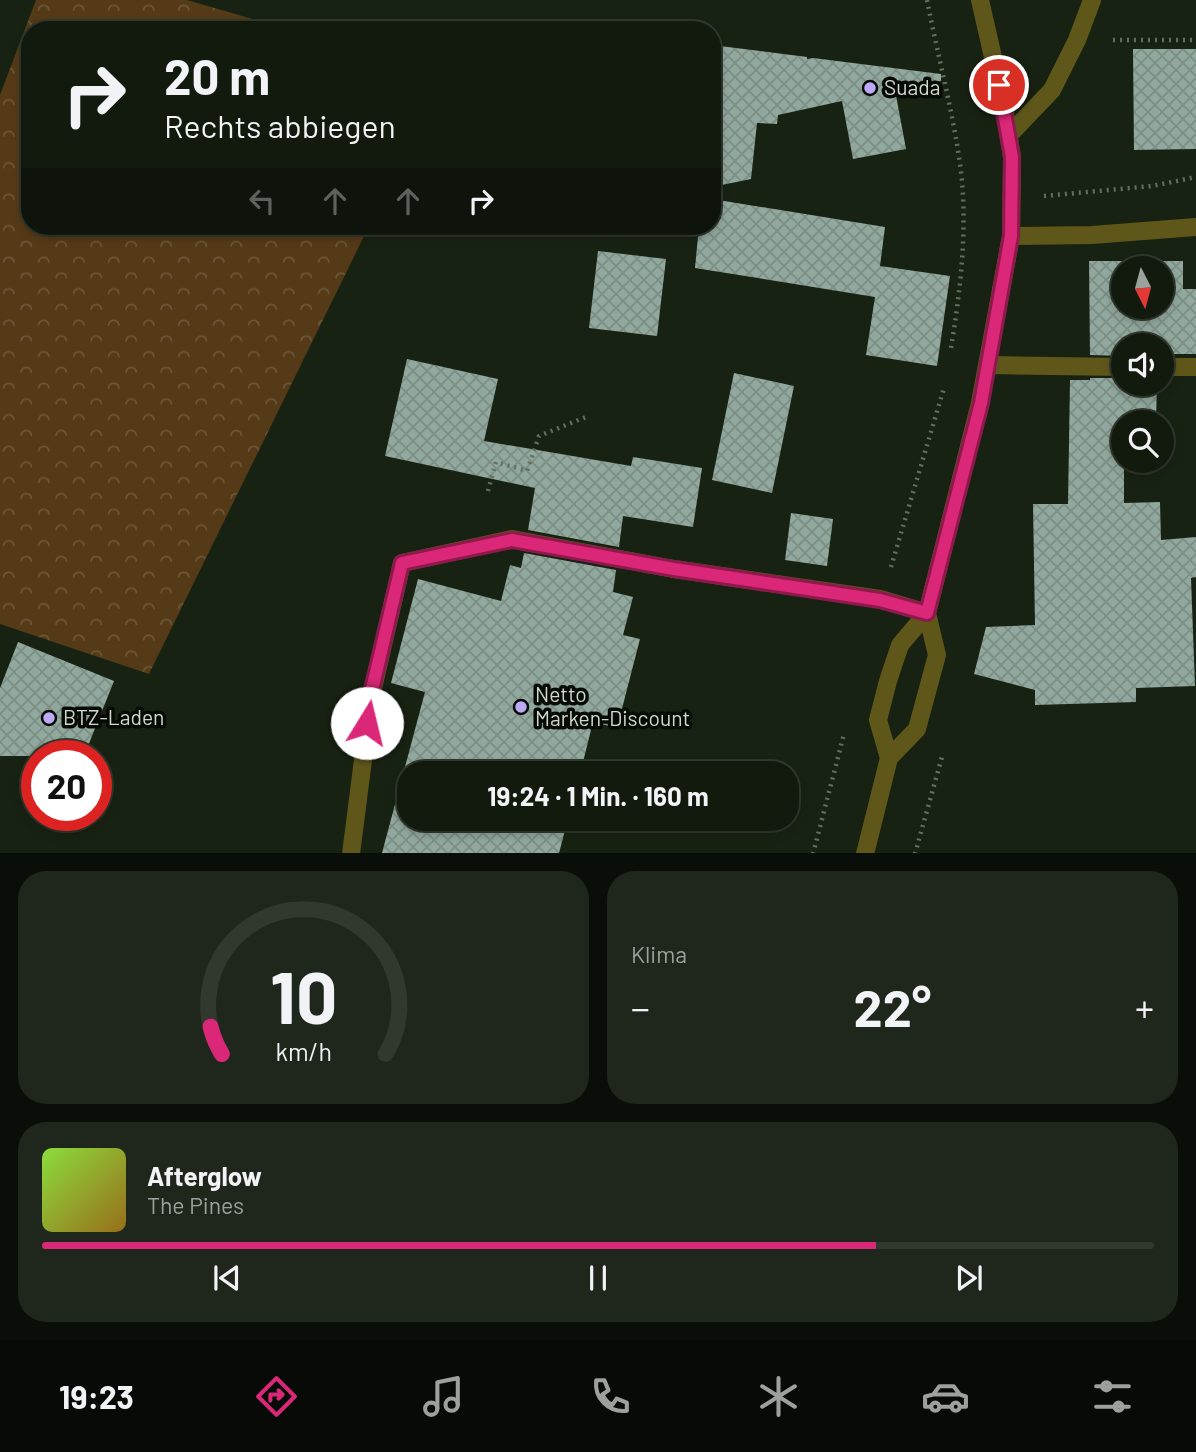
<!DOCTYPE html>
<html lang="de">
<meta charset="utf-8">
<style>
body{margin:0;font-family:Barlow,sans-serif;background:#1f271c;color:#f1f3f6;height:100vh;display:flex;flex-direction:column;font-size:26px;white-space:nowrap}
*{box-sizing:border-box;margin:0}
p{font-size:23px;color:#9ca19e}
.icon{flex:none;width:38px;height:38px;fill:none;stroke:currentColor;stroke-width:2;stroke-linecap:round;stroke-linejoin:round}
.map{position:relative;height:853px;overflow:hidden}
.details{display:flex;flex-direction:column;gap:18px;padding:18px;background:#0a0e08;flex:1}
.details>*{flex:none}
.hud{position:absolute;left:21px;top:21px;width:700px;height:214px;border-radius:28px;box-shadow:0 4px 10px #0003,0 0 0 2px #31382e;background:#121a0e;color:#f1f3f6;overflow:hidden}
.needle{width:46px;rotate:174deg}
.tools{position:absolute;left:1111px;top:256px;display:grid;gap:14px}
.tools a{display:grid;place-items:center;width:63px;height:63px;border-radius:50%;background:#121a0e;box-shadow:0 4px 10px #0003,0 0 0 2px #31382e;font-size:35px}
.speed{position:absolute;left:21px;top:740px;display:flex;gap:14px;font-size:35px;font-weight:700;text-align:center}
.speed>*{display:grid;place-content:center;width:91px;height:91px;border-radius:50%;background:#121a0e;box-shadow:0 4px 10px #0003,0 0 0 2px #31382e;line-height:1}
.speed .limit{border:10px solid #d22;background:#fff;color:#111}
.pin{position:absolute;display:grid;place-items:center;width:60px;height:60px;color:#fff;margin:-30px;border:4px solid #fff;border-radius:50%;box-shadow:0 2px 7px #0007}
.me{position:absolute;width:77px;margin:-38px;rotate:9deg;stroke-linejoin:round;filter:drop-shadow(0 0 5px #0008)}
.turn{display:flex;align-items:center;gap:24px;height:147px;padding:0 28px;font-size:32px}
.turn .icon{width:91px;height:91px;stroke-width:2.5}
.turn b{display:block;font-size:49px;line-height:60px}
.lanes{display:flex;align-items:center;height:66px;padding:0 28px;background:#0003;justify-content:center;gap:35px;direction:ltr}
.lanes .off{opacity:.35}
.big{font-size:52px;font-weight:700;line-height:1.1}
.details .tile{flex:1;display:flex;flex-direction:column;justify-content:center;gap:10px;min-width:0;padding:0 24px;border-radius:28px;background:#1f271c}
.details .dial{align-items:center;gap:0}
.dial svg{height:182px;overflow:visible;fill:none;stroke:#31382e;stroke-width:7;stroke-linecap:round;text-anchor:middle}
.dial text{fill:#f1f3f6;stroke:none}
.song{display:flex;align-items:center;gap:21px}
.cover{width:84px;height:84px;border-radius:10px;background:linear-gradient(135deg,hsl(90 70% 55%),hsl(40 70% 35%))}
.played{height:7px;border-radius:4px;background:linear-gradient(90deg,#db2777 75%,#31382e 75%)}
.keys{display:flex;justify-content:space-around;direction:ltr}
.heat{display:flex;justify-content:space-between;align-items:center;font-size:38px;direction:ltr}
.details .tiles{flex:1;display:grid;gap:18px;grid-template-columns:1fr 1fr}
.tile:last-child{grid-column:span 2}
.trip{position:absolute;left:397px;top:761px;width:402px;height:70px;border-radius:28px;background:#121a0e;box-shadow:0 4px 10px #0003,0 0 0 2px #31382e;font-weight:700;line-height:70px;text-align:center}
.tab-bar{display:flex;height:112px;justify-content:space-around;align-items:center;background:#070a06;color:#9ca19e}
.tab-bar .icon{width:49px;height:49px}
.tab-bar .on{color:#db2777}
.tab-bar b{font-size:32px;color:#f1f3f6}
.map>svg:first-child{display:block}
.park{fill:url(#park-crowns)}
.building{fill:url(#building-cross-hatch);fill-rule:evenodd}
.lines{fill:none;stroke-linecap:round;stroke-linejoin:round}
.path{stroke:#656e60;stroke-width:4.5;stroke-dasharray:2 5;stroke-linecap:butt}
.service{stroke:#5f571a;stroke-width:18}
.minor{stroke:#5f571a;stroke-width:18}
.tertiary{stroke:#5f571a;stroke-width:18}
.route-casing{stroke:#8e194d;stroke-width:18}
.route{stroke:#db2777;stroke-width:12}
.poi-dot{fill:#bda9f5;stroke:#060a04;stroke-width:2.5}
.labels{text-anchor:middle;stroke-width:7;stroke-linejoin:round;paint-order:stroke}
.poi-label{font-size:21px;fill:#d0d7cc;stroke:#060a04;text-anchor:start}
</style>
<div class="map">
<svg width="1196" height="854" viewBox="0 0 1196 854">
<defs>
<pattern id="park-crowns" width="20" height="18" patternUnits="userSpaceOnUse" patternTransform="scale(1.75)"><rect width="20" height="18" fill="#553a17"/><path d="M2 6a3 3 0 1 1 6 0M12 15a3 3 0 1 1 6 0" fill="none" stroke="#6c5638"/></pattern>
<pattern id="building-cross-hatch" width="8" height="8" patternUnits="userSpaceOnUse" patternTransform="scale(1.75)"><rect width="8" height="8" fill="#90a89d"/><path d="M0 0l8 8M0 8l8-8" fill="none" stroke="#7c8e85"/></pattern>
</defs>
<rect width="100%" height="100%" fill="#182212"/>
<path class="park" d="M36,0H187L291,30H30V226H369L149,674L0,624V95Z"/>
<path class="building" d="M712,45L807,57V59L813,58L941,74V81L895,90L906,149L853,159L842,101L778,115L777,124L757,123L751,179L712,187Z
M1133,49H1196V149L1134,150Z
M712,199L885,227L880,266L950,276L937,366L866,355L875,297L695,268L699,226H712Z
M598,251L666,259L657,336L589,328Z
M1089,261H1183V289H1196V354H1162V345H1124V356L1090,355ZM1124,268H1162V306H1124Z
M407,359L498,379L484,441L631,466L633,457L702,468L693,527L623,516L619,547L528,530L535,488L385,456Z
M734,373L794,386L772,493L712,480Z
M1090,378H1124V383H1157L1156,422H1124V503L1160,502L1161,540L1196,537V577L1191,578L1195,686L1136,688V702L1035,705V690L974,674L986,627L1035,625L1033,504H1068L1070,380H1090Z
M791,513L833,519L827,566L785,560Z
M524,553L616,570L613,592L633,597L623,635L640,639L617,728L593,722L580,774H410V819H568L559,853H382L425,692L391,683L418,579L501,601L510,565L521,568Z
M18,642L114,681L84,756H0V688Z"/>
<g class="lines">
<path class="path" d="M927,0C937,52 951,104 959,157C969,219 961,287 951,348
M1113,40H1196
M1044,196L1152,186L1196,177
M488,491L496,462L527,471L539,436L586,417
M891,567L944,388
M813,854L844,734
M915,854L943,753"/>
<path class="service" d="M1011,236L1092,235L1196,227
M989,365L1124,367
M1162,367H1196
M351,854L371,697L402,563L512,539L674,569L880,599L927,613"/>
<path class="minor" d="M1009,135L1052,90L1077,40L1092,0"/>
<path class="tertiary" d="M889,758L917,729L937,655L927,613L980,403L1011,236L1012,157L1003,101L980,0
M865,854L889,758L878,720L888,681L900,645L927,613"/>
</g>
<g class="lines">
<defs>
<path id="route" d="M367,723L370,698L402,563L512,540L674,569L880,600L927,613L981,403L1011,236L1012,157L999,85"/>
</defs>
<use href="#route" class="route-casing"/>
<use href="#route" class="route"/>
</g>
<g class="poi-dot">
<circle cx="870" cy="88" r="7"/>
<circle cx="521" cy="707" r="7"/>
<circle cx="49" cy="718" r="7"/>
</g>
<g class="labels">
<g class="poi-label">
<text x="884" y="95">Suada</text>
<text x="535" y="702">Netto<tspan x="535" dy="24">Marken-Discount</tspan></text>
<text x="63" y="725">BTZ-Laden</text>
</g>
</g>
</svg>
<div class="tools">
<a><svg class="needle" viewBox="-14 -14 28 28"><path d="M0-13l5 13h-10z" fill="#e53935"/><path d="M0 13l5-13h-10z" fill="#9ca19e"/></svg></a>
<a><svg class="icon" aria-label="sound" viewBox="0 0 24 24"><path d="M4 9h4l5-4v14l-5-4H4zM17 9q2 3 0 6"/></svg></a>
<a><svg class="icon" aria-label="search" viewBox="0 0 24 24"><circle cx="10" cy="10" r="6"/><path d="M15 15l6 6"/></svg></a>
</div>
<div class="speed"><div class="limit">20</div></div>
<div class="pin" style="left:999px;top:85px;background:#d93025"><svg class="icon" aria-label="arrive" viewBox="0 0 24 24"><path d="M6 21V4h12l-3 4 3 4H6"/></svg></div>
<svg class="me" style="left:367px;top:723px" viewBox="-20 -20 40 40"><circle r="19" fill="#fff"/><path d="M0-13L10 11 0 6-10 11z" fill="#db2777"/></svg>
<div class="trip">19:24 · 1 Min. · 160 m</div>
<div class="hud">
<div class="turn"><svg class="icon" aria-label="right" viewBox="0 0 24 24"><path d="M7 20v-9h11M14 6l5 5-5 5"/></svg><div><b>20 m</b>Rechts abbiegen</div></div>
<div class="lanes"><svg class="icon off" aria-label="left" viewBox="0 0 24 24"><path d="M17 20v-9H6M10 6l-5 5 5 5"/></svg><svg class="icon off" aria-label="ahead" viewBox="0 0 24 24"><path d="M12 20V5M6 11l6-6 6 6"/></svg><svg class="icon off" aria-label="ahead" viewBox="0 0 24 24"><path d="M12 20V5M6 11l6-6 6 6"/></svg><svg class="icon" aria-label="right" viewBox="0 0 24 24"><path d="M7 20v-9h11M14 6l5 5-5 5"/></svg></div>
</div>
</div>
<section class="details">
<div class="tiles">
<div class="tile dial"><svg viewBox="0 0 100 80">
<path d="M14 69A42 42 0 1 1 86 69"/>
<path d="M14 69A42 42 0 0 1 9 57" stroke="#db2777"/>
<text x="50" y="56" font-size="32" font-weight="700">10</text>
<text x="50" y="72" font-size="11">km/h</text>
</svg></div>
<div class="tile"><p>Klima</p>
<div class="heat"><a>−</a><b class="big">22°</b><a>+</a></div>
</div>
<div class="tile">
<div class="song"><i class="cover"></i><div><b>Afterglow</b><p>The Pines</p></div></div>
<div class="played"></div>
<div class="keys"><svg class="icon" aria-label="previous" viewBox="0 0 24 24"><path d="M18 5L8 12l10 7zM5 5v14"/></svg><svg class="icon" aria-label="pause" viewBox="0 0 24 24"><path d="M8 5v14M16 5v14"/></svg><svg class="icon" aria-label="next" viewBox="0 0 24 24"><path d="M6 5l10 7-10 7zM19 5v14"/></svg></div>
</div>
</div>
</section>
<nav class="tab-bar">
<b>19:23</b>
<svg class="icon on" aria-label="directions" viewBox="0 0 24 24"><path d="M12 3l9 9-9 9-9-9zM9 14v-3h6M13 9l2 2-2 2"/></svg>
<svg class="icon" aria-label="music" viewBox="0 0 24 24"><path d="M9 18V5l10-2v13"/><circle cx="6" cy="18" r="3"/><circle cx="16" cy="16" r="3"/></svg>
<svg class="icon" aria-label="phone" viewBox="0 0 24 24"><path d="M5 4h4l2 5-3 2q2 4 5 5l2-3 5 2v4C11 20 4 13 5 4z"/></svg>
<svg class="icon" aria-label="climate" viewBox="0 0 24 24"><path d="M12 3v18M4 7l16 10M4 17L20 7"/></svg>
<svg class="icon" aria-label="car" viewBox="0 0 24 24"><path d="M5 17H2v-5l4-1 3-4h7l3 4 3 1v5h-3M9 17h6M6 11h13"/><circle cx="7" cy="17" r="2"/><circle cx="17" cy="17" r="2"/></svg>
<svg class="icon" aria-label="filters" viewBox="0 0 24 24"><path d="M4 7h16M4 17h16"/><circle cx="9" cy="7" r="2"/><circle cx="15" cy="17" r="2"/></svg>
</nav>
